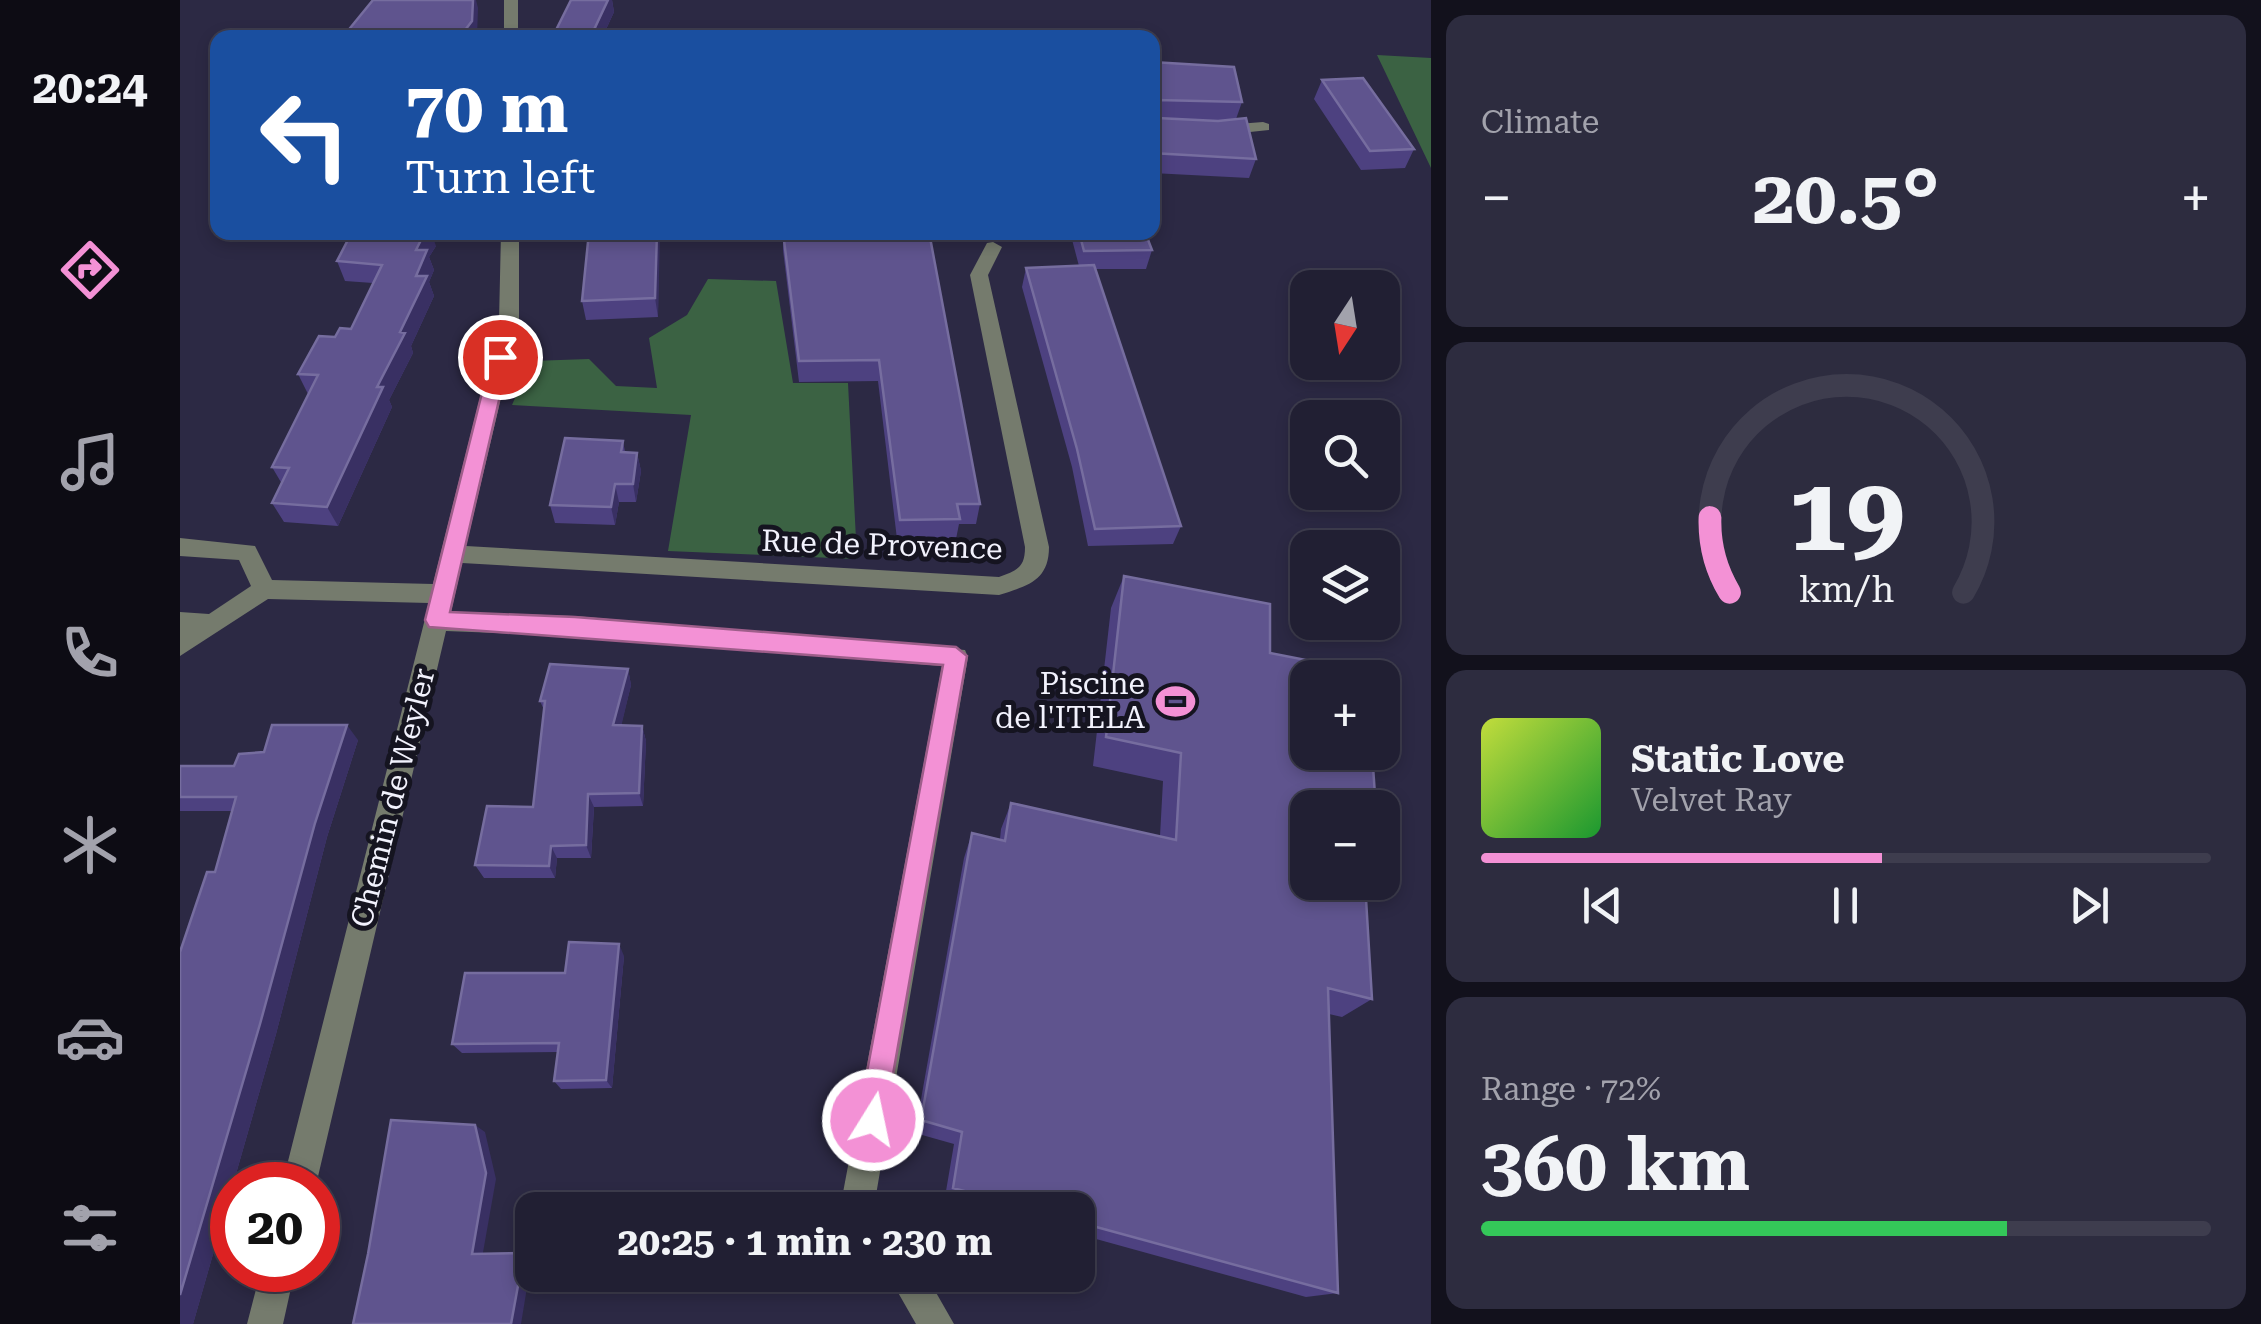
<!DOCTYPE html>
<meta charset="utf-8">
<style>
body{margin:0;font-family:"Roboto Serif",serif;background:#2d2c3f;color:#f1f3f6;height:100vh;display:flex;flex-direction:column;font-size:38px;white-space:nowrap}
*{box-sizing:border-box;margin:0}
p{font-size:32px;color:#a2a2ac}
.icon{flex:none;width:55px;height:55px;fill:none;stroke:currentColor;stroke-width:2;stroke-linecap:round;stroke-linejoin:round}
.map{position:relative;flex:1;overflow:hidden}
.details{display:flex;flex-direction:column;gap:15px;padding:15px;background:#12111c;width:830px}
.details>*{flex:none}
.hud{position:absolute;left:30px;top:30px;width:950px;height:210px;border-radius:20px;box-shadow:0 5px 15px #0003,0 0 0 2px #3e3d4e;background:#1a4fa0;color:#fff;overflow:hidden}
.needle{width:65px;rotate:192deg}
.tools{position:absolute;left:1110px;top:270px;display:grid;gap:20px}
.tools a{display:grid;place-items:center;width:110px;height:110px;border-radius:20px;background:#211f33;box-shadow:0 5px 15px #0003,0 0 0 2px #3e3d4e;font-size:50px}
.speed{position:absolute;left:30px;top:1162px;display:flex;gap:20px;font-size:50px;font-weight:700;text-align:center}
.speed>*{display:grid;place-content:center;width:130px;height:130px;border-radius:50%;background:#211f33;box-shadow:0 5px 15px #0003,0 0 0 2px #3e3d4e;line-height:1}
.speed .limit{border:15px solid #d22;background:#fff;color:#111}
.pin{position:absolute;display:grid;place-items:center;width:85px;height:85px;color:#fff;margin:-42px;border:5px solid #fff;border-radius:50%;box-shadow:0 2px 10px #0007}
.me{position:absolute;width:110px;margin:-55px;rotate:10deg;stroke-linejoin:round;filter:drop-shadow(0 0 8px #0008)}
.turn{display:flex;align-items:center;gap:35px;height:210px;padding:0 30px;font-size:45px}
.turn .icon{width:130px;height:130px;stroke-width:2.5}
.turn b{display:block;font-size:70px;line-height:85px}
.big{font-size:75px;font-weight:700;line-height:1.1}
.details .widget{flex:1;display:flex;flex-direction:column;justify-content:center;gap:15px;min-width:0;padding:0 35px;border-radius:20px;background:#2d2c3f}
.details .dial{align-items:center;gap:0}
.dial svg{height:260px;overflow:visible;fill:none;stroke:#3e3d4e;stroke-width:7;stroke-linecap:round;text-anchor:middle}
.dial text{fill:#f1f3f6;stroke:none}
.song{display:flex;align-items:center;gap:30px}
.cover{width:120px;height:120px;border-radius:15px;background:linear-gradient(135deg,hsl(70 70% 55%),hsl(130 70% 35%))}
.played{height:10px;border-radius:5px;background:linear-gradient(90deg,#f391d5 55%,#3e3d4e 55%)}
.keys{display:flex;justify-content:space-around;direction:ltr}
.heat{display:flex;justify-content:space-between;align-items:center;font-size:55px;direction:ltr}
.charge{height:15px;border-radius:8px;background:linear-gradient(90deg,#34c759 72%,#3e3d4e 0)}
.trip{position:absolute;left:335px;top:1192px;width:580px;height:100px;border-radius:20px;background:#211f33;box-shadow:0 5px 15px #0003,0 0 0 2px #3e3d4e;font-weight:700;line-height:100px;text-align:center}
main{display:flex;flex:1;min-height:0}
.menu{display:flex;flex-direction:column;width:180px;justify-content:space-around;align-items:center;background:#0d0c14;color:#a2a2ac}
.menu .icon{width:70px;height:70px}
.menu .active{color:#f391d5}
.menu b{font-size:45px;color:#f1f3f6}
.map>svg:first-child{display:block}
.green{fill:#3b6243}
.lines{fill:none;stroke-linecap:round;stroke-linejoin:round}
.minor{fill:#757b6d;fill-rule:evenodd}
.wall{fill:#4d4180}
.shaded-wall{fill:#393063}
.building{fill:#5f548e;stroke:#766d9f;stroke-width:2.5}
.route{fill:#f391d5;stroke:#9e5e8a;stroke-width:2.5}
.labels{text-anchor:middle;stroke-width:10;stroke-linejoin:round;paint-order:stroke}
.street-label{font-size:30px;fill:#f2f2fd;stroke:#151420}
.poi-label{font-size:30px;fill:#f2f2fd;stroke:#151420;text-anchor:end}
</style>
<main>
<nav class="menu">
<b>20:24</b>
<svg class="icon active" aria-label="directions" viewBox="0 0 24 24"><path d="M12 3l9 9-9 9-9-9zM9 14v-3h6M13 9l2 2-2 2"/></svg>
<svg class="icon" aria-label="music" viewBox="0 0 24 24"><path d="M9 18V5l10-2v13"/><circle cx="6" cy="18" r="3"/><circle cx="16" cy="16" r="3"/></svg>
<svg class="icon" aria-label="phone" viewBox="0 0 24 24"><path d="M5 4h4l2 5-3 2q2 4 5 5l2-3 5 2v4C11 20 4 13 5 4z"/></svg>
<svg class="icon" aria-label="climate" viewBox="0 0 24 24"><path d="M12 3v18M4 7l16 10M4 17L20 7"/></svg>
<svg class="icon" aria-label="car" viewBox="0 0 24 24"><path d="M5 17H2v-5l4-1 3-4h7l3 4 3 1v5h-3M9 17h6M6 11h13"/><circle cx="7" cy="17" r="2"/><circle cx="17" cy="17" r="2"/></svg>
<svg class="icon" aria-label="filters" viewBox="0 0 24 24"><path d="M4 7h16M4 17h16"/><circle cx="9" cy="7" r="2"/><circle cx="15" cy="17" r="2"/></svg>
</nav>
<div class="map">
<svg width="1251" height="1324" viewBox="0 0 1251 1324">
<rect width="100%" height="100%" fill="#2c2944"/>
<path class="green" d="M1197,55L1251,58V168Z
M528,279L596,281L613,383H668L677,559L488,551L511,415L332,405L351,361L409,359L436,386L477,388L469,338L507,315Z"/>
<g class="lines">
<path class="minor" d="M324,0H338V38H324Z
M1083,122L1089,124V130L1032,136L972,133V123L1032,126Z
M321,232H339V322L286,546L819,577C837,570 845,568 845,547L790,275L807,243L813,242L822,247L808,275L869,547C869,581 847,586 819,595L282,563L271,612L395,616L785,650L788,657L696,1195L703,1210H667L662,1198L762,666L395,636L266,631L136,1185H102L249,603L88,599L0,656V612L29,614L71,586L59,560L0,556V538L75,546L92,580L253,584L319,322Z
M81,1270H115L103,1324H67Z
M708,1275H746L774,1324H736Z"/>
</g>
<path class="wall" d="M391,0H432L434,12L422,38H375L374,34Z
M972,62L1062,102L1056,119L1076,159L1069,178L972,173Z
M1142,80L1234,149L1225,168L1181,170L1134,99Z
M380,232H479L478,317L406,320L402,301L409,233Z
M603,232H749L800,504L796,524H779L776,539H717L698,381L619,382L603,250Z
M890,232H965L972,250L966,269H915L1001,526L993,544L908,546L892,467L842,287L846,268L899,266Z
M256,246L249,257L254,270L249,282L254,296L231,346L233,353L209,400L212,407L158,526L104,522L92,503L102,484L92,467L128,394L118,374L155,337L171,329L193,283L165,281L157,261Z
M443,441L445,452L457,453L461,471L456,502H439L435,525L375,523L370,505Z
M944,576L1090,653L1195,795L1182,808H1128L1192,999L1162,1017L1149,1014L1158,1293L1126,1297L898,1234V1210H811L765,1197L774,1144L735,1133L784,858L792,833L820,839L821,829L831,803L980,836L983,781L913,766L931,608Z
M448,669L451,685L441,725L462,726L466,741L463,806L414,807L411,858H377L375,878H304L295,865L353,807L364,710L360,701Z
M178,740L147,837L96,1034L13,1324H0L35,872L52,811H0V766H54Z
M444,956L432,1088L381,1089L374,1081L378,1052L282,1053L272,1044L385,973Z"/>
<path class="shaded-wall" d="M293,0H296L298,8L297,38H279Z
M428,0H432L434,12L422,38H412Z
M240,232H251L256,246L249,257L254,270L249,282L254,296L231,346L233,353L209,400L212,407L158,526L147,507L220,332L236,276V250Z
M477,232H479L480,236L478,317L475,298Z
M457,453L461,471L456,502L453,484Z
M435,484L439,502L435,525L431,507Z
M448,669L451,685L438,740L433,725Z
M167,725L178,740L147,837L96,1034L13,1324H0V1295L135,823Z
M462,726L466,741L463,806L459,793Z
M408,794L414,807L411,858L406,845Z
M371,846L377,858L375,878L369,866Z
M439,944L444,956L432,1088L426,1080Z
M295,1125L305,1132L316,1179L302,1258L292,1254Z
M344,1253L352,1257L341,1324H331Z"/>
<path class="building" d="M193,0H293L292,21L279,38H162Z
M391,0H428L411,36L374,34Z
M972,62L1054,67L1062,102L977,100L974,114L977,118L1038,121L1066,118L1076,159L972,153Z
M1183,78L1234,149L1190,151L1142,80Z
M172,232H245L236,250H247L236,276H247L220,332L225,333L197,387H203L147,507L92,503L109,468L92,467L138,375L118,374L139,336L155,337L160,328L171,329L202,265L157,261Z
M409,232H477L475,298L402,301Z
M603,232H749L800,504H777L780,519L720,520L699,360L619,361Z
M899,232H965L972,250L904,251Z
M914,265L1001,526L915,529L897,449L846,268Z
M385,438L443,441L441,452L457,453L453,484H435L431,507L370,505Z
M944,576L1090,604V653L1187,672V678H1128V752H1192L1195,795L1180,792L1181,808H1128V882H1185L1192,999L1148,988L1158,1293L898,1222V1210H855L773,1188L782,1132L741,1120L792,833L825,841L831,803L996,840L1001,753L926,737Z
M370,664L448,669L433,725L462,726L459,793L408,794L406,845L371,846L369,866L295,865L307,806L353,807L365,701H360Z
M92,725H167L135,823L80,1024L0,1295V952L27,872H35L56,797H0V766H54L59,754L84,752Z
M389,942L439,944L426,1080L374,1081L379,1043L272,1044L285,973H385Z
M211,1120L295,1125L306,1173L292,1254L344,1253L331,1324H173L188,1254Z"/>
<path class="route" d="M320,351L329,357L270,612L395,617L776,647L787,656L703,1131L693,1135L683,1131L678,1120L763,665L249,627L245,620L311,357Z"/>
<defs>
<symbol id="stadium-bare" viewBox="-9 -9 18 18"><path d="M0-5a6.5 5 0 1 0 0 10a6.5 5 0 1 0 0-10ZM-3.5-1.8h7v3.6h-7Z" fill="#f391d5" stroke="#151420" stroke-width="2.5" paint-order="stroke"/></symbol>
</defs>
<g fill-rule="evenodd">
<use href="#stadium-bare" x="968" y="674" width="55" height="55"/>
</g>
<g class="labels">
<g class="street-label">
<text transform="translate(702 545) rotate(2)" y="10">Rue de Provence</text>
<text transform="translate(213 798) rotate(-76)" y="10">Chemin de Weyler</text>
</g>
<g class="poi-label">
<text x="965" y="694">Piscine<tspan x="965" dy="34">de l'ITELA</tspan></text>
</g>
</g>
</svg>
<div class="tools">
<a><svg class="needle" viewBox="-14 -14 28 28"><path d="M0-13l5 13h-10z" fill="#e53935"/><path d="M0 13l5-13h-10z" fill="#a2a2ac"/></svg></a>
<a><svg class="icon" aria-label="search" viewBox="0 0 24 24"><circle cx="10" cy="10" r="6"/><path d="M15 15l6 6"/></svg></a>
<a><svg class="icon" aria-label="layers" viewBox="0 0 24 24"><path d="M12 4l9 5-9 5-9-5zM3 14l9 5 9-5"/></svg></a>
<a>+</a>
<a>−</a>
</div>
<div class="speed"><div class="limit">20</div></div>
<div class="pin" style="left:320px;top:357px;background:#d93025"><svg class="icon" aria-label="arrive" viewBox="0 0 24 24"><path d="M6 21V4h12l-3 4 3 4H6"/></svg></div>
<svg class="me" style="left:693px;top:1120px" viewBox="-20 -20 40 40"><circle r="17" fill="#f391d5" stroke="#fff" stroke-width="3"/><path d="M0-11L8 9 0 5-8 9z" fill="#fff"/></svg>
<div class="trip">20:25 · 1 min · 230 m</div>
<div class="hud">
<div class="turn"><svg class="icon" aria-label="left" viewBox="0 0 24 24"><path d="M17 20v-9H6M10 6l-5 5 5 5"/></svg><div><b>70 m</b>Turn left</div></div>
</div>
</div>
<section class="details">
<div class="widget"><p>Climate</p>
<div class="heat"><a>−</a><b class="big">20.5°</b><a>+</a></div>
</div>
<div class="widget dial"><svg viewBox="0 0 100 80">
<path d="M14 69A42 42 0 1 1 86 69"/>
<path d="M14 69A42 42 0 0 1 8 46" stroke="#f391d5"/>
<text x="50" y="56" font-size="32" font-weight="700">19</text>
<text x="50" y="72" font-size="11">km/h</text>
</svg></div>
<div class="widget">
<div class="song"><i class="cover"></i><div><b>Static Love</b><p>Velvet Ray</p></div></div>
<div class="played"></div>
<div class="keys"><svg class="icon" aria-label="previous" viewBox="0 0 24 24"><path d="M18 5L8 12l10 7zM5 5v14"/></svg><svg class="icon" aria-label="pause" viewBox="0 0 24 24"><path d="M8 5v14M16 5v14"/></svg><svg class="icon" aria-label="next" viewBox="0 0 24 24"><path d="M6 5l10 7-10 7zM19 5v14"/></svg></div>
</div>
<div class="widget"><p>Range · 72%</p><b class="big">360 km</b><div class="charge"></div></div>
</section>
</main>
